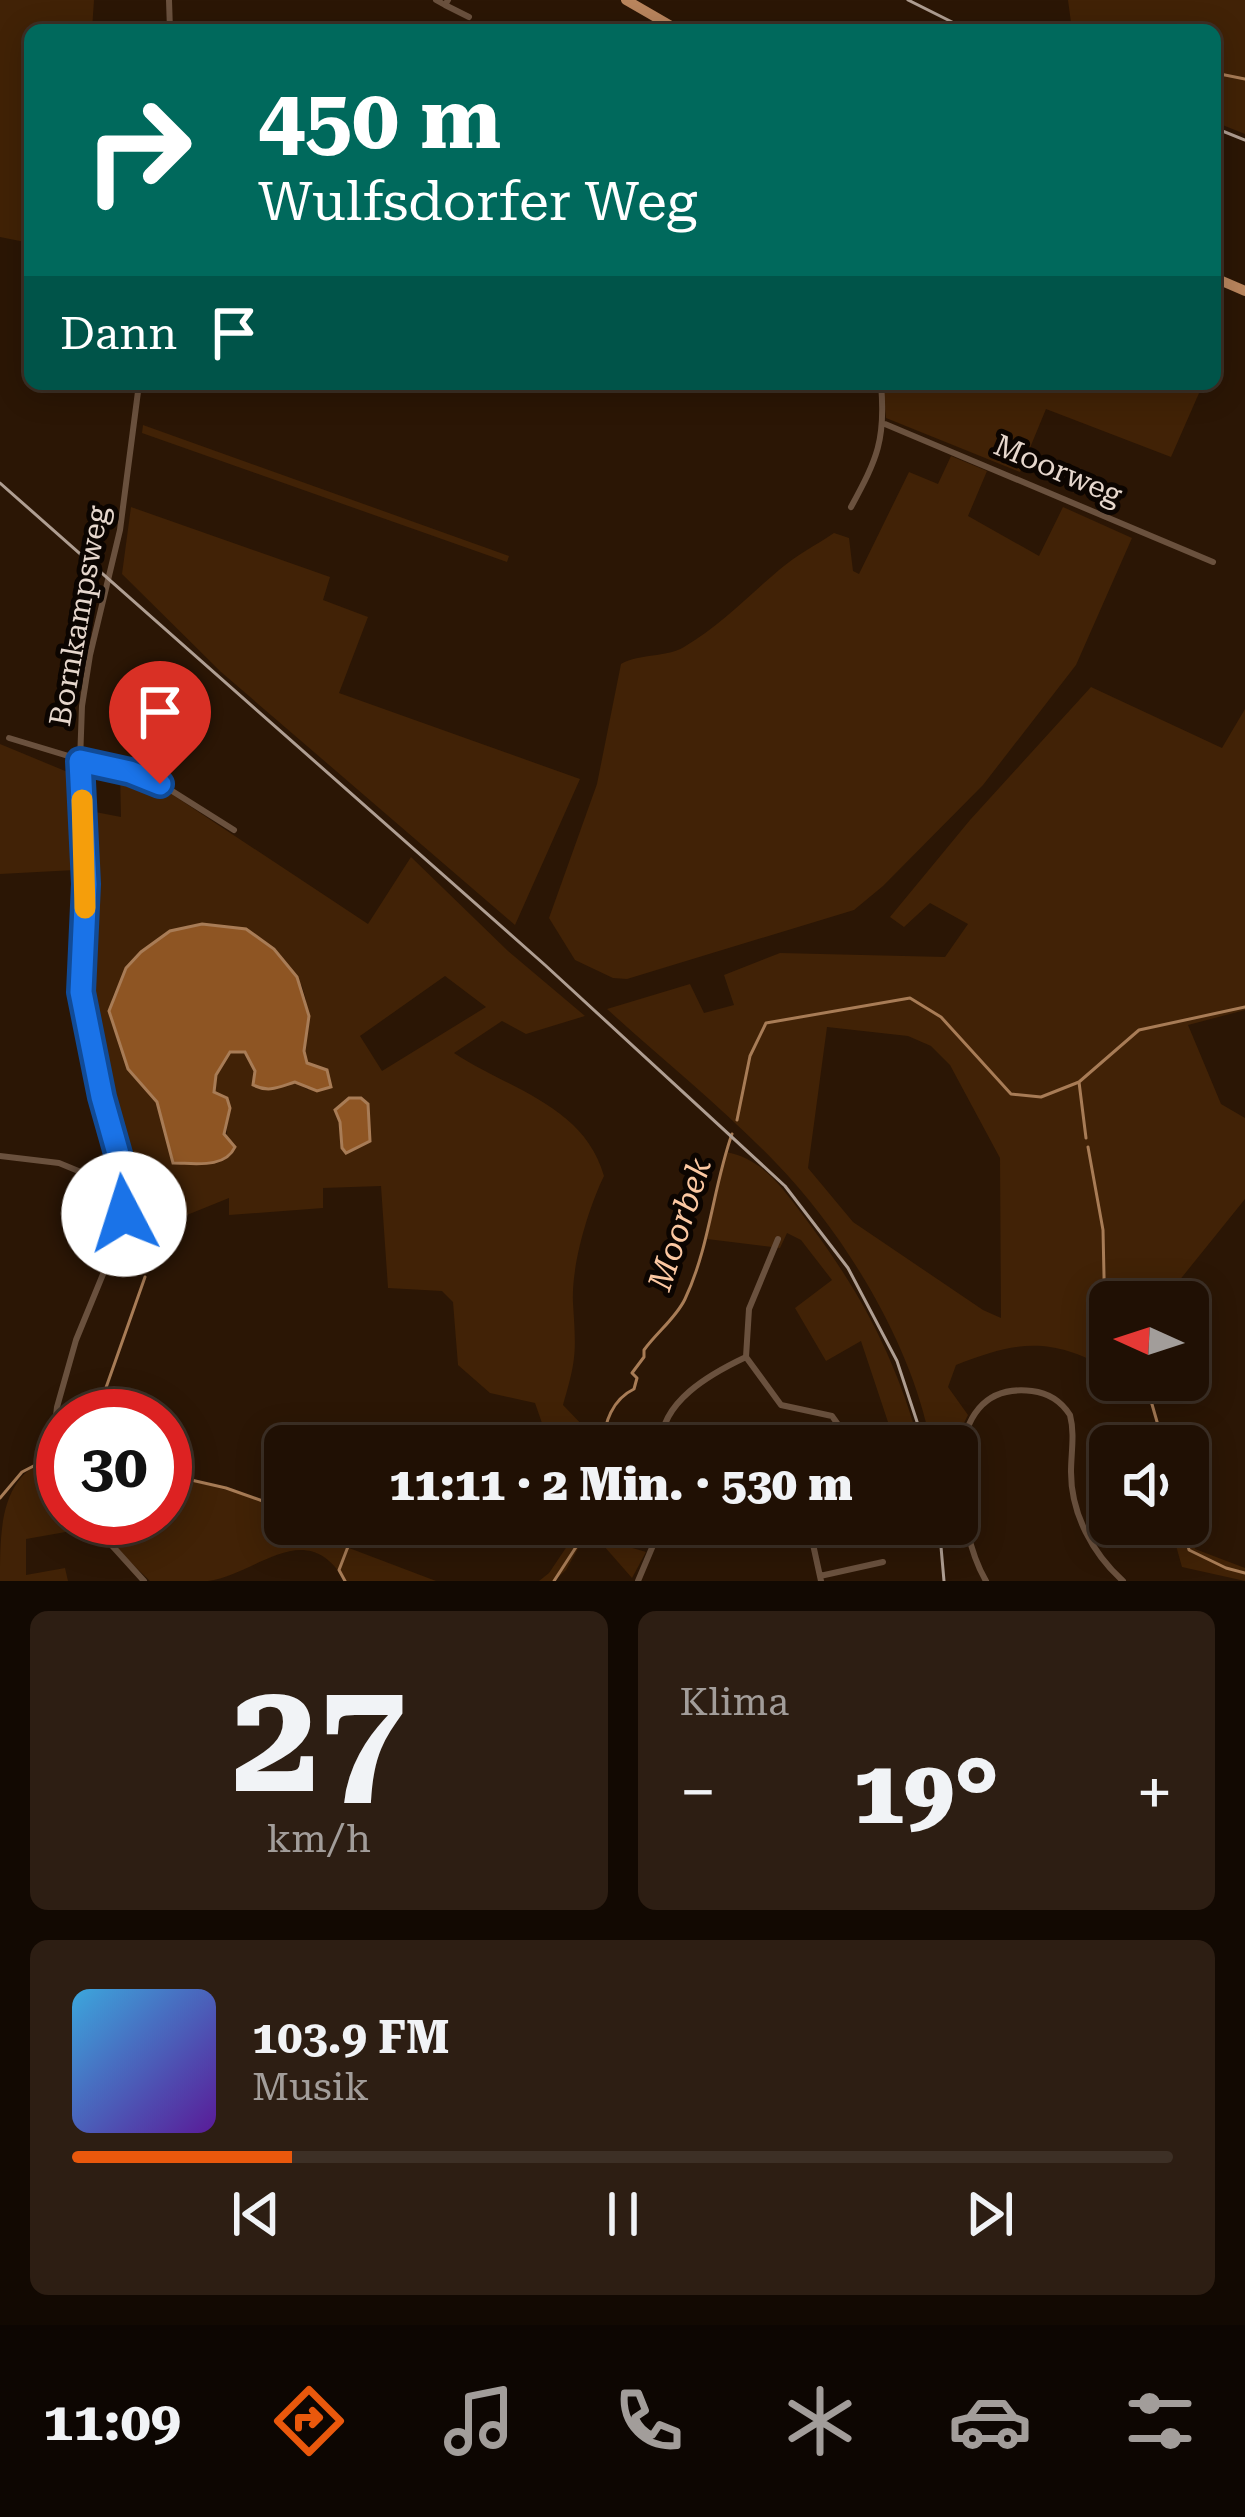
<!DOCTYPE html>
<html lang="de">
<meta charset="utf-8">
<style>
body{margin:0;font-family:"Roboto Serif",serif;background:#2d1e13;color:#f1f3f6;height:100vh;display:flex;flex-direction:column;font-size:45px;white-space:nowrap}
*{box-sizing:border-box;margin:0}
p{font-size:39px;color:#a29d9a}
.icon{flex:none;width:66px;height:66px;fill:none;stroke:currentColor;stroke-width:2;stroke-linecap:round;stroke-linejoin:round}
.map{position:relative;height:1581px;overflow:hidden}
.side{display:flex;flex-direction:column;gap:30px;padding:30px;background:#120902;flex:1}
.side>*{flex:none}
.guide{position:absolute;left:24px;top:24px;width:1197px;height:366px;border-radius:18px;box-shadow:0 6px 30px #0003,0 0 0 3px #3d3026;background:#00695c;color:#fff;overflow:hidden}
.needle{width:78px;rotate:273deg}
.tools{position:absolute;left:1089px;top:1281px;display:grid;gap:24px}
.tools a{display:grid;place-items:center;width:120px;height:120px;border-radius:18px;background:#201004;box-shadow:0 6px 30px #0003,0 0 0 3px #3d3026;font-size:60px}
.speed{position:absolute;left:36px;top:1389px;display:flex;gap:24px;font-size:60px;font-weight:700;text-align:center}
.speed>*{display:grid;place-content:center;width:156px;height:156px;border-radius:50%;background:#201004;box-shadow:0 6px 30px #0003,0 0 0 3px #3d3026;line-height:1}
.speed .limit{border:18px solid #d22;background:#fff;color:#111}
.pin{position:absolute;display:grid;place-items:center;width:102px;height:102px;color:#fff;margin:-123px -51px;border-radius:50% 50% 50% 0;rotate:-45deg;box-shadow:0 0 12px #0007}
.pin .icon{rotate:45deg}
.me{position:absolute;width:132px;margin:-66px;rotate:355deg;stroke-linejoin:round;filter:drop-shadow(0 0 9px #0008)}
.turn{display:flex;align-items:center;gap:42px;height:252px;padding:0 36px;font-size:54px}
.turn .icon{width:156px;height:156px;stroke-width:2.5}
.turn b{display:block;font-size:84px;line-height:102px}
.then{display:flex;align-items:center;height:114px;padding:0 36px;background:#0003;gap:24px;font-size:45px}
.big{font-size:90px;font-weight:800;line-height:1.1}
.side .widget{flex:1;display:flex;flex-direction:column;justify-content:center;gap:18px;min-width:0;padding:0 42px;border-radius:18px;background:#2d1e13}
.side .dial{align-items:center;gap:0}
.dial b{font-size:156px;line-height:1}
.song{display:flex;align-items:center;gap:36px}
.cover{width:144px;height:144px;border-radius:18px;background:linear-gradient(135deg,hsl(200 70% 55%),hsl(270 70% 35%))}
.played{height:12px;border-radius:6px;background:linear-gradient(90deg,#ea580c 20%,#3d3026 20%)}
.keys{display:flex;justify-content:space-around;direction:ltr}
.heat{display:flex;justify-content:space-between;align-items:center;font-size:66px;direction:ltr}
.side .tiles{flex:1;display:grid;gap:30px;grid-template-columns:1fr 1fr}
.widget:last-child{grid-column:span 2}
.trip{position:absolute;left:264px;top:1425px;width:714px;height:120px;border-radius:18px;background:#201004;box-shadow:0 6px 30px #0003,0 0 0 3px #3d3026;font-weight:800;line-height:120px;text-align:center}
.tab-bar{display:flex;height:192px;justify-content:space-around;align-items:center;background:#0d0602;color:#a29d9a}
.tab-bar .icon{width:84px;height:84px}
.tab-bar .current{color:#ea580c}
.tab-bar b{font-size:54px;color:#f1f3f6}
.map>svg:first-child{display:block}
.green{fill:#412206;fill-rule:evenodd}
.water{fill:#8e5523;stroke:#a87c56;stroke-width:3}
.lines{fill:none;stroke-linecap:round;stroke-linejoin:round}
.stream{stroke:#a87c56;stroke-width:3}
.street{stroke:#6a513e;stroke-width:6}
.primary{stroke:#b9855d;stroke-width:10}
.rail{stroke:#af9e92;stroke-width:3}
.route-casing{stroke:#114b97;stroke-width:30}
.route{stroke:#1a73e8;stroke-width:21}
.slow{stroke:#f59e0b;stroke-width:21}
.labels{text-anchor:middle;stroke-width:10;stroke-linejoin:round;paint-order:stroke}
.street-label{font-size:30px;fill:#e6d7cd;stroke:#0c0501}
.water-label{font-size:33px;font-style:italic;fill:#fcc8a2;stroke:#0c0501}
</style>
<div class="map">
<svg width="1245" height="1581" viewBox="0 0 1245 1581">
<rect width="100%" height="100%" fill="#2b1605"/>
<path class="green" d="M0,0H94L92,30H30V243L0,237Z
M1068,0H1245V134L1215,122V30H1072Z
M883,384H1203L1171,457L1046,409L1020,472L886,418Z
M143,425L509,556L507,562L142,433Z
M951,456L987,471L968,516L1039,556L1063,507L1132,538L1076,665L983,785L883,886L854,910L627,979L613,978L575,960L549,918L597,784L621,664C641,653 665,658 684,647C720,626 747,597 779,570C795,556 816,545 834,533L849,538L853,571L859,574L909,472L938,484Z
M131,507L330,577L323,600L368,617L339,693L580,779L515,925L221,672L122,574Z
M1091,687L1222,748L1245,709V1010L1188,1025L1221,1104L1245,1118V1199L1162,1302H1110V1370C1050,1336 1018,1341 956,1365L948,1387L968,1415L957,1437L928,1431C907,1337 843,1232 776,1163C723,1108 663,1060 607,1009L690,984L704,1013L734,1005L724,975L780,953L945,957L968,924L930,903L904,927L890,917L970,820ZM827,1027L908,1036L931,1046L950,1065L1000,1158L1001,1318L983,1310L853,1222L808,1168Z
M0,744L70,773L75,870L0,874Z
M120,771L170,793L368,924L411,857L508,951L585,1016L526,1034L502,1021L454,1053C508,1089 584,1105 604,1176C588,1209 571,1266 573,1303C576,1351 577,1358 563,1405L587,1430L612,1434L615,1446H550L535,1403L490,1393L458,1365L453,1302L442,1291L388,1288L381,1186L323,1188V1208L229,1215V1198L177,1219L135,1199L114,1126L84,992L90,897L85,810L121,817ZM246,929L274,949L302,986L306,1000L304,1051L308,1090L295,1082L277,1089L255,1071L245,1052L230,1053L216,1075L214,1092L227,1099C229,1105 226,1150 225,1160L173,1163L157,1102L120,1050L109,1011L113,996L126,968L161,936ZM445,976L486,1007L382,1071L360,1036Z
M726,1152C761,1158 781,1186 802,1214C859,1289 895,1355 920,1446H896L861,1341L826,1361L795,1308L832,1280L801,1240L787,1233L780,1248L707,1239Z
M58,1457H63V1518H165V1474L272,1502L285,1509V1524H341L354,1531L349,1548L436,1581H345C306,1515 258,1574 208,1581C190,1581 169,1581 150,1581L94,1527L26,1539V1575L65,1568L68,1581H0C0,1526 0,1470 58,1457Z
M582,1524H606L619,1544L646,1552L632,1578L589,1529L566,1570L554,1581H539L549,1573Z
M1170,1524H1188L1195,1549L1245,1568V1581L1182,1567Z"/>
<path class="water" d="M202,924L246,929L274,949L297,977L309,1016L304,1051L307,1063L327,1070L331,1087L317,1091L295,1082C279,1087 269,1093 253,1085L255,1071L245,1052H230L216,1075L214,1092L227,1098L230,1108L224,1134L235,1147C225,1169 194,1163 173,1163L157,1102L128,1069L109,1011L126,968L141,952L170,931Z
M349,1098H361L368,1104L370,1141L346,1153L342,1148L340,1122L335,1110Z"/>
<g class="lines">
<path class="stream" d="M1215,73L1245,79
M1079,1082L1086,1138
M737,1120L750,1056L766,1023L910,998L941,1017L1011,1094L1041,1097L1079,1082L1139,1030L1245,1007
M1088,1147L1103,1230L1105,1321L1110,1325
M1123,1380L1125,1386
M1145,1380L1164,1446
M96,1416L145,1277
M604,1446C603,1423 613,1399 634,1389L637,1378L632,1373L644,1357V1350C657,1332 676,1318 685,1299C710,1246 713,1187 732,1134
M165,1474L226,1488L285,1509
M0,1498L22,1472L47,1459
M339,1524L354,1531L339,1570L345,1581
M1183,1524L1189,1550L1226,1568L1245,1573
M554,1581L591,1524"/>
<path class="street" d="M169,0L170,30
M436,0L445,5L448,0
M445,5L469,17
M885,424L1213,562
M851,507C877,459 886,440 881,384
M9,738L161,784L234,830
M0,1156L59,1163L127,1191
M746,1357L781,1405L832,1416L837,1423L842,1446
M746,1357L749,1309L778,1239
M661,1446C660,1402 710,1374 746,1357
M63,1485L53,1442L57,1407L76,1340L117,1240L127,1198L81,992L85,884L80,761L82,706L90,655L120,530L139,384
M87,1518L144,1581
M820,1576L883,1562
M638,1581L662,1524
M821,1581L811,1535L826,1524
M986,1581C956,1530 933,1379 1032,1391C1049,1393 1061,1401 1070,1415C1075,1434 1071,1453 1071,1472C1071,1514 1093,1554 1123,1581"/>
<path class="primary" d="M626,0L678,30
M1215,278L1245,291"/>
<path class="rail" d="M908,0L968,30
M1215,128L1245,140
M0,483L545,965L785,1186L848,1268L897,1361L925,1446
M939,1524L944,1581"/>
</g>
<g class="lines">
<defs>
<path id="route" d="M124,1214L126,1182L102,1097L81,992L86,884L80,761L130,772L160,784"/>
</defs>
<use href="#route" class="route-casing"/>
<use href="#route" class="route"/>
<path class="slow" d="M82,800L85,908"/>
</g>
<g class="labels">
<g class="street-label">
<text transform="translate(1058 470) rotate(23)" y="10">Moorweg</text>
<text transform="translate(79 616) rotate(-80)" y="10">Bornkampsweg</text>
</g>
<g class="water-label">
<text transform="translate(679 1224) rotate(-72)" y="12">Moorbek</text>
</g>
</g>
</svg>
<div class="tools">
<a><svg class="needle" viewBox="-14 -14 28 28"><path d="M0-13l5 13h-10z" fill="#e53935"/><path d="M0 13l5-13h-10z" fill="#a29d9a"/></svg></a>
<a><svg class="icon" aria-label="sound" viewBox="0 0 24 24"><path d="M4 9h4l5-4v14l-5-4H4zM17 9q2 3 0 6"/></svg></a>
</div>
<div class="speed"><div class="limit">30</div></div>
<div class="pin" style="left:160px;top:784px;background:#d93025"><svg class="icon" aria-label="arrive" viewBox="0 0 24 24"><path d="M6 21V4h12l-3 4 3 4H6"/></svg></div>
<svg class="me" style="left:124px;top:1214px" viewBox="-20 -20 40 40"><circle r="19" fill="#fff"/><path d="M0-13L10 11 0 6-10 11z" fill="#1a73e8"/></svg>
<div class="trip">11:11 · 2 Min. · 530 m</div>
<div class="guide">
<div class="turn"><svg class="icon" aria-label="right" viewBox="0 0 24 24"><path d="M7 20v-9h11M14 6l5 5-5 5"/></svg><div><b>450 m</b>Wulfsdorfer Weg</div></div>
<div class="then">Dann<svg class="icon" aria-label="arrive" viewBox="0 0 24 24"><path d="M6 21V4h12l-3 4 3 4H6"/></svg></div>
</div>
</div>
<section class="side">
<div class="tiles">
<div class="widget dial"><b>27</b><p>km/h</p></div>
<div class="widget"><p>Klima</p>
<div class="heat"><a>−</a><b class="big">19°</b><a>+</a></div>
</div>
<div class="widget">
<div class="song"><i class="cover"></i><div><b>103.9 FM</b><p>Musik</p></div></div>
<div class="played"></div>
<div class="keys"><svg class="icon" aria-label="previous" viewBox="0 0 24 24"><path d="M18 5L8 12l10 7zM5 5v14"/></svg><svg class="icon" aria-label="pause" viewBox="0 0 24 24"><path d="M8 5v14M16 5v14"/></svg><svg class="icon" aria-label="next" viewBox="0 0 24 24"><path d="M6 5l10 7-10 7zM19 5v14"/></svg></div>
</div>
</div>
</section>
<nav class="tab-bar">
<b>11:09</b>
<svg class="icon current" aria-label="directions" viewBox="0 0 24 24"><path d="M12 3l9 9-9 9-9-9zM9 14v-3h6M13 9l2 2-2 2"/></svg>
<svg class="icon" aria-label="music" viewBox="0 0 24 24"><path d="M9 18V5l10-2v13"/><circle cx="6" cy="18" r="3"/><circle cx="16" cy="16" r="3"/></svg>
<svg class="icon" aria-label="phone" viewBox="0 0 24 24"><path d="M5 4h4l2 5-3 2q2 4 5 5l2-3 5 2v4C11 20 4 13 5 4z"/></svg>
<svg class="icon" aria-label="climate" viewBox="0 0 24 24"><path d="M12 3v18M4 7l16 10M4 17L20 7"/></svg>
<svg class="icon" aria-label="car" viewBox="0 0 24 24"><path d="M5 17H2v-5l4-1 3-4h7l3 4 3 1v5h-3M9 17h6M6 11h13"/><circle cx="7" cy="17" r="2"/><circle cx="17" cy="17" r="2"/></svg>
<svg class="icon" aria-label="filters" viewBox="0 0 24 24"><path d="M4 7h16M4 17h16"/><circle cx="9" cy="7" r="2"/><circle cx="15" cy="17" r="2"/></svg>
</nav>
